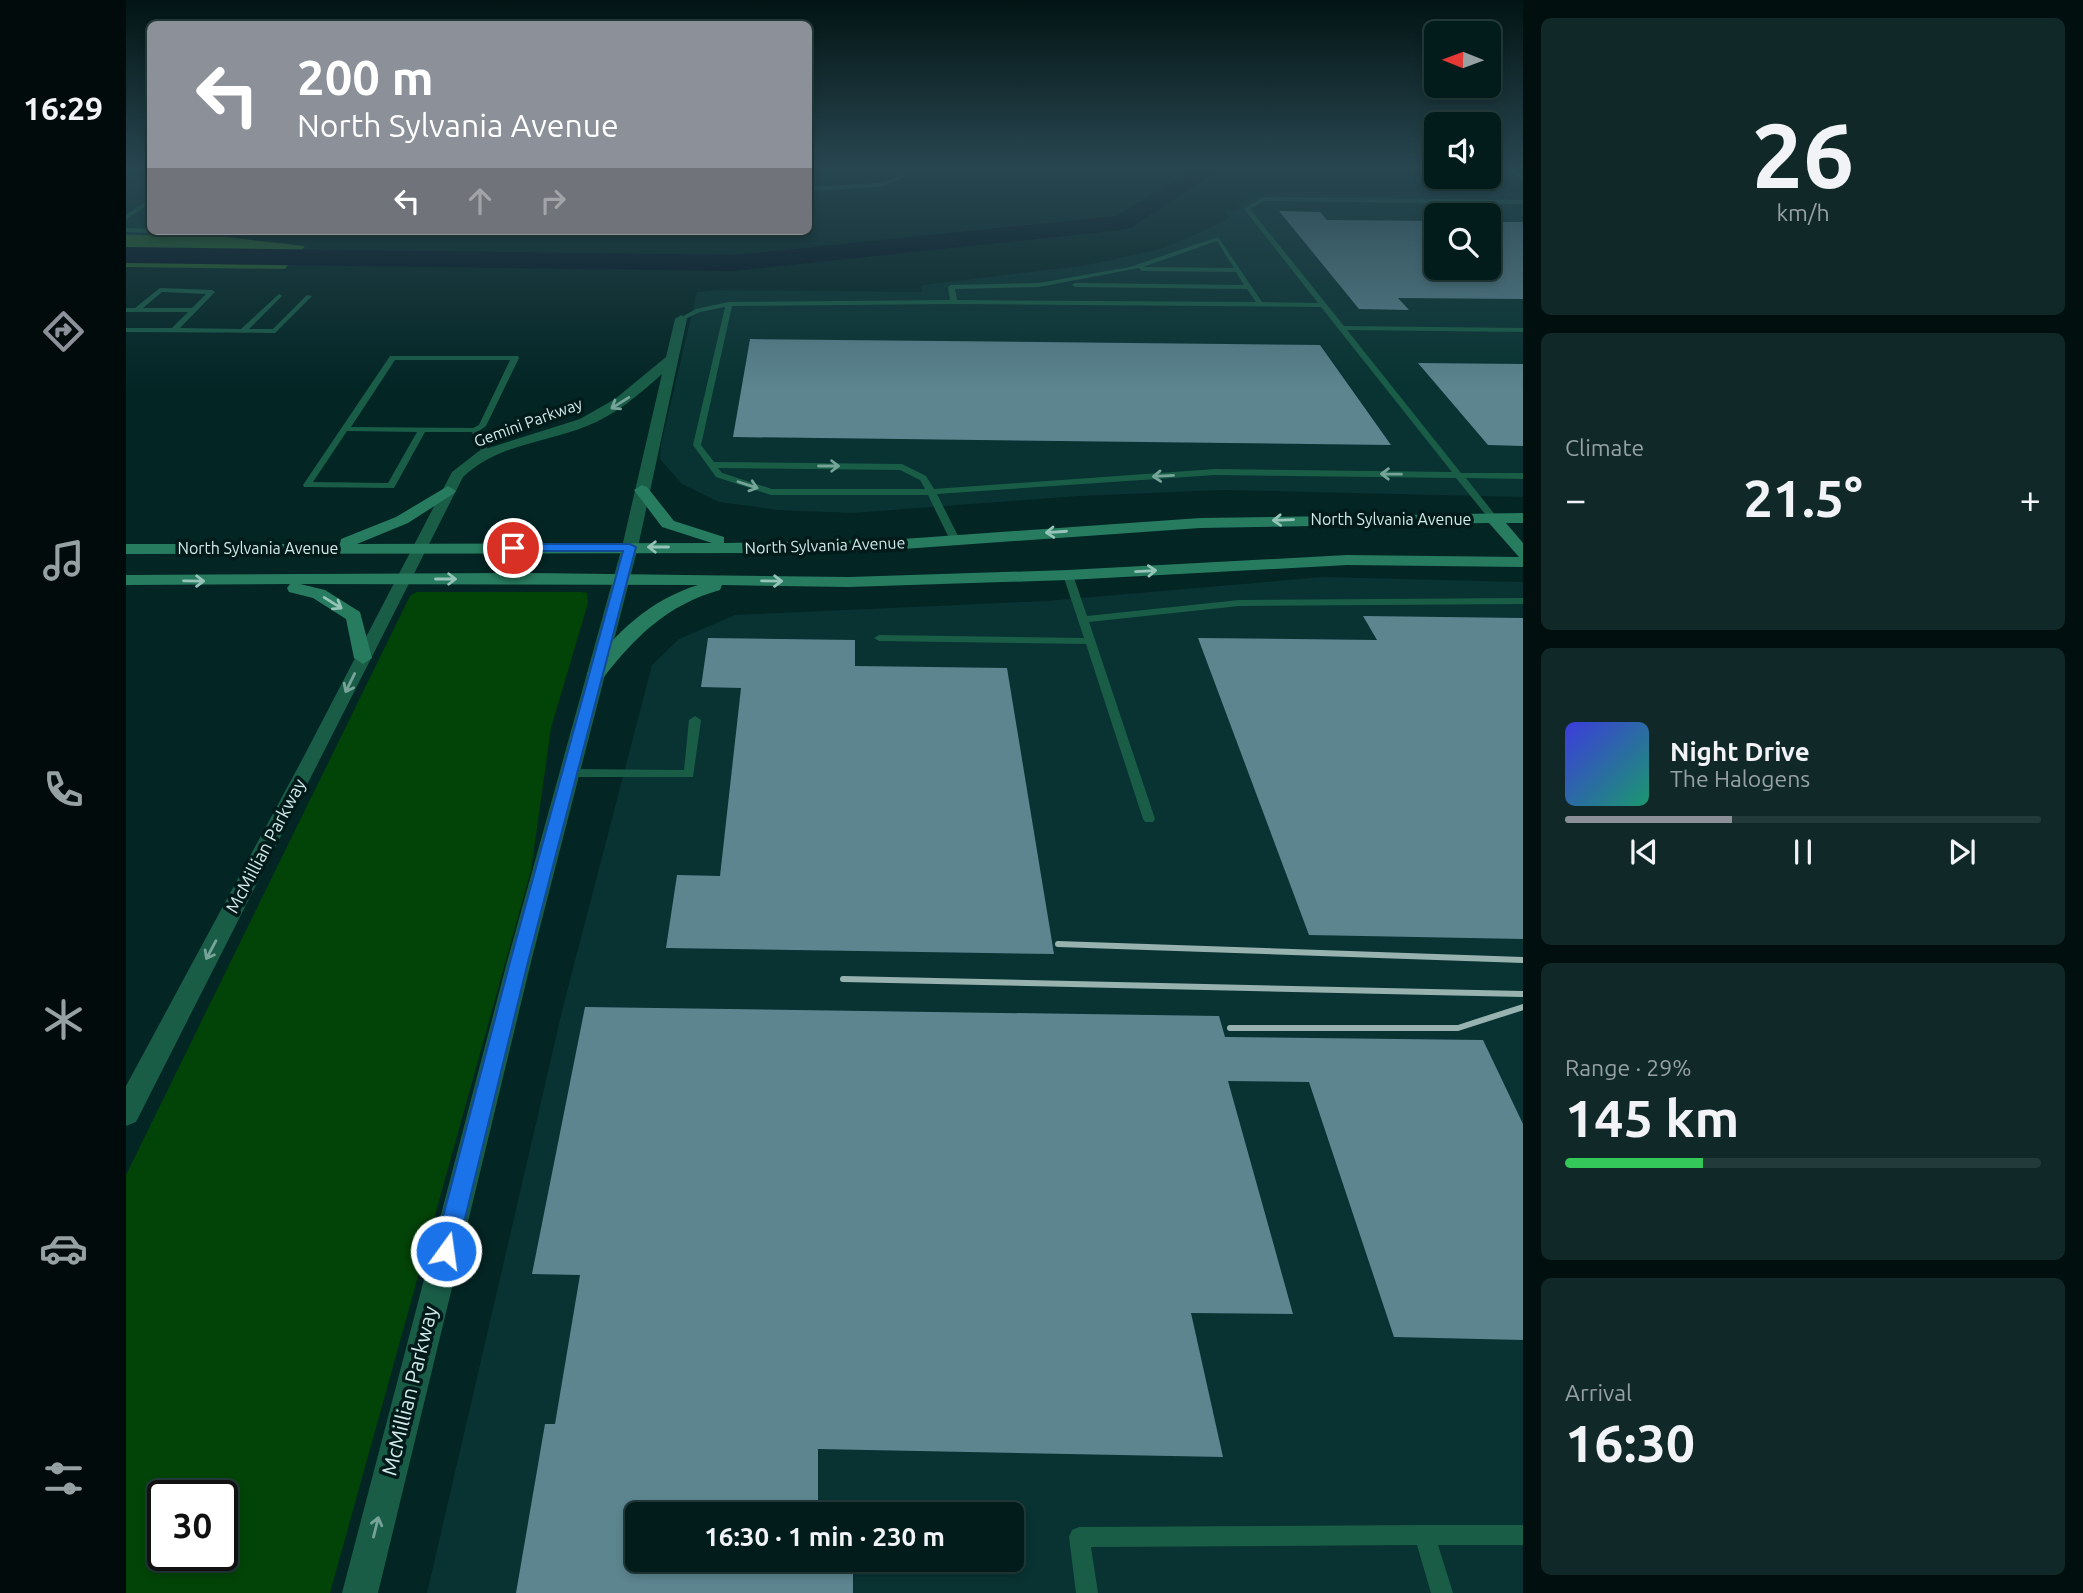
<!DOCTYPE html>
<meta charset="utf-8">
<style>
body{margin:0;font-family:Ubuntu,sans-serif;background:#102928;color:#f1f3f6;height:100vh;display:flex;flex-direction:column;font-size:26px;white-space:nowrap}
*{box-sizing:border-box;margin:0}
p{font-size:23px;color:#96a1a3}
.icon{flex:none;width:38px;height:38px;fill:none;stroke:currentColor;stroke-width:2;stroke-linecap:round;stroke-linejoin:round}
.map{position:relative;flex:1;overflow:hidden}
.sheet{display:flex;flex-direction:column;gap:18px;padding:18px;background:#010f0f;width:560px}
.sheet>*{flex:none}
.guide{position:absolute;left:21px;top:21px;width:665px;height:214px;border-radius:10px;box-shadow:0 4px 10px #0003,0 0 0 2px #233a3a;background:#8c9099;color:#fff;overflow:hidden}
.needle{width:46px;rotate:271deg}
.fabs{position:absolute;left:1298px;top:21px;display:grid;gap:14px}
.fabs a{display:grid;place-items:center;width:77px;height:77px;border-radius:10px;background:#021c1b;box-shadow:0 4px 10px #0003,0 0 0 2px #233a3a;font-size:35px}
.speed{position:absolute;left:21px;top:1480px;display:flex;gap:14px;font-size:35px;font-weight:700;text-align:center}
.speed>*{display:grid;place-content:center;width:91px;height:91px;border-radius:50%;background:#021c1b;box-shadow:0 4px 10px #0003,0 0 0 2px #233a3a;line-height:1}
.speed .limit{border:4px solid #111;border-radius:10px;background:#fff;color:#111}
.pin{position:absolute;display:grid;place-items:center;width:60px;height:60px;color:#fff;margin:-30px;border:4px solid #fff;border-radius:50%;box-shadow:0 2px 7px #0007}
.me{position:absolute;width:77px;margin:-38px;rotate:14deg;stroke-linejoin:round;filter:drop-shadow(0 0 5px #0008)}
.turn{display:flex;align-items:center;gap:24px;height:147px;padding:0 35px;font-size:32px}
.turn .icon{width:91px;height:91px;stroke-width:2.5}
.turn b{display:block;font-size:49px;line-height:60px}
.lanes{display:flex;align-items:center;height:66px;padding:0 35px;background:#0003;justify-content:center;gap:35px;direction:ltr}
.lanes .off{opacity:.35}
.big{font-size:52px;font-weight:700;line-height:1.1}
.sheet .widget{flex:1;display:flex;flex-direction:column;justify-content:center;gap:10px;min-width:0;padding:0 24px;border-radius:10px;background:#102928}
.sheet .dial{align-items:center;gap:0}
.dial b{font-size:91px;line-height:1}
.song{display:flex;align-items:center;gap:21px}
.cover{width:84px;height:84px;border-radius:10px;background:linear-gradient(135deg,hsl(240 70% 55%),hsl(160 70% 35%))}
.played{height:7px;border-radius:4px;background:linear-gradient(90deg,#8c9099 35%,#233a3a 35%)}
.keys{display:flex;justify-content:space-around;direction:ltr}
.heat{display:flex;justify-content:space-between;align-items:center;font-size:38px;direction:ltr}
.charge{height:10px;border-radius:5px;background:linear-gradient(90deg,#34c759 29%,#233a3a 0)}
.trip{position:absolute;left:499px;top:1502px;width:399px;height:70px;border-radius:10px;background:#021c1b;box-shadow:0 4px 10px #0003,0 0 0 2px #233a3a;font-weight:700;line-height:70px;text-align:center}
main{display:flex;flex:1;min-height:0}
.tab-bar{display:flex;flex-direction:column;width:126px;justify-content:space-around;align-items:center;background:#010b0b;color:#96a1a3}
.tab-bar .icon{width:49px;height:49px}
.tab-bar .on{color:#8c9099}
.tab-bar b{font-size:32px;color:#f1f3f6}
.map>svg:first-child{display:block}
.built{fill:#083332;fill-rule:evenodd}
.green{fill:#024407;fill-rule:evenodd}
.forest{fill:#266026}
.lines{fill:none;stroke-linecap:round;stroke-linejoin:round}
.river{fill:#001120;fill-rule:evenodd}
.building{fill:#5c8590}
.lane{fill:#195d47;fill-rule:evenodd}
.street{fill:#195d47;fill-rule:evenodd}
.secondary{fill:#277c60;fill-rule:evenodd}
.rail{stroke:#98b2b0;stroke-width:6}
.oneway{stroke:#76a498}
.oneway2{stroke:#97c4b8}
.route{fill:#1a73e8;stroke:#114b97;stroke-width:2}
.labels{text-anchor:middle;stroke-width:7;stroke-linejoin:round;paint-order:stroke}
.far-street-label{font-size:16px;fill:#d3eae8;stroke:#001b1a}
.street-label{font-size:18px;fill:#d3eae8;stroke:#001b1a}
.near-street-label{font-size:21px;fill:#d3eae8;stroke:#001b1a}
</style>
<main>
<nav class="tab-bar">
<b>16:29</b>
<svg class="icon on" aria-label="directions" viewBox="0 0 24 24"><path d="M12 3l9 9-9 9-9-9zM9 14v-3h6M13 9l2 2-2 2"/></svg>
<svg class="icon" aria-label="music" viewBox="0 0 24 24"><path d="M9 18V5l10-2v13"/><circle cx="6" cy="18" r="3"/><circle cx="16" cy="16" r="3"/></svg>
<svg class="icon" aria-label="phone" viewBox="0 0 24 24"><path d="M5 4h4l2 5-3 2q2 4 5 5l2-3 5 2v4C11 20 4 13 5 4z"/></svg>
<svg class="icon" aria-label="climate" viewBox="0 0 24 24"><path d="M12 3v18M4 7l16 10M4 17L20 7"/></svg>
<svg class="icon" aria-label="car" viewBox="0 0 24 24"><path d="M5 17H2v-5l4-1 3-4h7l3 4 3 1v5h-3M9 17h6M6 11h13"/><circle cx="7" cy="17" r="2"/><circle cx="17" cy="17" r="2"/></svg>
<svg class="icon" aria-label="filters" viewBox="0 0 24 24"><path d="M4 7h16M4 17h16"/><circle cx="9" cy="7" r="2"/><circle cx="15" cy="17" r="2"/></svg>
</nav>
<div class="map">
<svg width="1397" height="1593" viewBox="0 0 1397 1593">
<rect width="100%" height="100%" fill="#032524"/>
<path class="built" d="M0,166H24V231H89L83,235H0Z
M1363,166H1397V180L1329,179L1325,177H1363Z
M1165,191L1397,193V497L1097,490L953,496L726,513L652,510L593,502L556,484L534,459L535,444L571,292L597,290L796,292V285L956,266L1036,249L1099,221L1103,217L1098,210H1110L1115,202L1127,197ZM1311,215H1363V268H1311Z
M1197,577L1397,582V1593H301L437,1007L526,665L553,639L609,615L920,601ZM511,1514H886V1559H511Z"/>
<path class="green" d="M290,592H455L461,593L462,603L425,728L405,870L204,1593H0V1175L284,596ZM37,1496H96V1556H37Z"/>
<path class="forest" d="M0,235H83L179,246L159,269L0,267Z"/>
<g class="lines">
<path class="river" d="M1072,166H1098L1005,228L996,230L608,271L0,263V247L608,255L990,216Z"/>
</g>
<path class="building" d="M1153,211L1194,212L1201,220L1311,221V268H1363V222H1397V299L1272,298L1283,310L1233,309Z
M624,339L1194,345L1265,445L607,437Z
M1292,363L1397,364V446L1362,445Z
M1237,616L1397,618V939L1183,935L1072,638L1251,640Z
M582,638L729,640V666L881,668L928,954L540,948L551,875L594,876L615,688L575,687Z
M459,1007L1093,1016L1099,1037L1357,1040L1397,1124V1340L1268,1337L1183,1082L1102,1081L1167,1314L1065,1313L1097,1457L692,1449V1514H511V1559H691V1564L727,1565V1593H390L419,1424H429L454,1275L406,1274Z"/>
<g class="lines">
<path class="lane" d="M769,166H774L779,177L755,187L682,191V187L754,183L773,176Z
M1387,170L1397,174V178L1386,174L1363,175V171Z
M1137,197L1397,200V204L1138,201L1124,209L1218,326L1397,328V332L1221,330L1335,473H1397V479L1340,478L1370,516V520H1364L1330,478L1089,475L811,494L834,540L829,543L824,540L802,495H645L590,477L567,445L599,307L574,312L557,320L552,319L570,309L603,302L824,300L822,287L825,285L913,283L1004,267L1092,237L1136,302L1192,303L1118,209ZM1091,241L1108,268L1017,267ZM1013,268L1016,271L1110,272L1118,285L949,283L946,285L949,287L1121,289L1130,302L831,300L829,289L913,287ZM828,304L1195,307L1326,472L1089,469L808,489L800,476L776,464L588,462L575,445L606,306ZM592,468L774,470L794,480L799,489H646L596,473Z
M24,199V203L0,220V215Z
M0,228L24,229L27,231L24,233L0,232Z
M34,288L86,290L89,292L54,328L115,329L153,294L156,296L123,329H147L181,295L186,296L149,333L0,332V328H46L62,312H0V308H9ZM36,292L80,294L66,308H17Z
M264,356H392L393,358L360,426L353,431L364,454L357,456L346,432H299L268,488L178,487L177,485ZM269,360H384L353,425L347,428L225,427ZM221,431L291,432L262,483L187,482Z
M942,572L947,575L961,616L1113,600L1397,598V604L1113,606L963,622L1029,819L1027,822H1019L1017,819L960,644L753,641L748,638L753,635L958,638L937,575Z
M569,716L575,720L567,777H444L438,773L444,769L558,770L563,720Z
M1298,1525H1397V1545H1312L1327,1593H1305L1291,1545L965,1547L972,1593H950L943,1537L946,1530L953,1527Z"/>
<path class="street" d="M555,315L561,319L512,547L405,962L252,1593H216L381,962L496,547L536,374C514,394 489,415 461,426C419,443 372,444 337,477L10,1122L0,1126V1086L177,758L326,472L353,451L454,419L489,399L540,357L549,319Z"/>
<path class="secondary" d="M516,485L521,487L548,521L598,537V543L763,540L1074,518L1397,513V523H1380L1397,543V567L1221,565L942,580L723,587L596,585L594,590C541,605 510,636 477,678L470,680L461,674C487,633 526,599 572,585L174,584L199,590L234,612L246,658L237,664L228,658L220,619L187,598L163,592L161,588L164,584L0,585V575L406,573L723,577L942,570L1221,555L1393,557L1363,523L1074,528L763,550L642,553L0,554V544H214L215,539L270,517L322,486L330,491L327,494L282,523L231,544L586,543L536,527L508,490Z"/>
<path class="rail" d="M932,944L1397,960
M717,979L1397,994
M1104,1028H1332L1397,1007"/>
</g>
<defs><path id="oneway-shaft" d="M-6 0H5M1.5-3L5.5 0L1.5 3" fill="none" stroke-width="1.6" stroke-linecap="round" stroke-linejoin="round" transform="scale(1.75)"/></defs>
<g class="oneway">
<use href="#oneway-shaft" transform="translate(494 403) rotate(148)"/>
<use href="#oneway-shaft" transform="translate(703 466)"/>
<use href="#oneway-shaft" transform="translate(1265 474) rotate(-179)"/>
<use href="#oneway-shaft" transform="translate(1037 476) rotate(177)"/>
<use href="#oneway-shaft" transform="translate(622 485) rotate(18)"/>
<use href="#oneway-shaft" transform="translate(224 683) rotate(116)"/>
<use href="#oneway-shaft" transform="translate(85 950) rotate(118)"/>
<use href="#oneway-shaft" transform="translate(250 1527) rotate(-76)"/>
</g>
<g class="oneway2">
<use href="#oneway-shaft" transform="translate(1157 520) rotate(178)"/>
<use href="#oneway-shaft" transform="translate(930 532) rotate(176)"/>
<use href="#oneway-shaft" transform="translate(532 547) rotate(-180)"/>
<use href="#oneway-shaft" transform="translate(1020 571) rotate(-3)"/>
<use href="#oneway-shaft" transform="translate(320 579)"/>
<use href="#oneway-shaft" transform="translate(68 581) rotate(1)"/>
<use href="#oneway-shaft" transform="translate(646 581) rotate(1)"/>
<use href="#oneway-shaft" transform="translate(207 603) rotate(32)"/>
</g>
<linearGradient id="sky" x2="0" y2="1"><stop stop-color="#021414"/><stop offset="0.43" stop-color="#284650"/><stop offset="1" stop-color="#284650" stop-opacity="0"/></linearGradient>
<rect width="1397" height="389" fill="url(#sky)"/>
<path class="route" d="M387,544H504L510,547L402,962L331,1251L328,1259L320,1263L312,1259L308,1251L384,962L497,551H383V545Z"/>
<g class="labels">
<g class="far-street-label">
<text transform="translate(402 422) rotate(-20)" y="6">Gemini Parkway</text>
<text x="1265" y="525">North Sylvania Avenue</text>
<text transform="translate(699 545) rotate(-2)" y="6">North Sylvania Avenue</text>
<text x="132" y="554">North Sylvania Avenue</text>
</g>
<g class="street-label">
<text transform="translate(140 846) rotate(-62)" y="6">McMillian Parkway</text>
</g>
<g class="near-street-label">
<text transform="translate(284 1391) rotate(-76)" y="7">McMillian Parkway</text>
</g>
</g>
</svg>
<div class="fabs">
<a><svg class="needle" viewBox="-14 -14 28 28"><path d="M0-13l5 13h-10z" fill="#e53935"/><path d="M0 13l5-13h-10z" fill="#96a1a3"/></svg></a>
<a><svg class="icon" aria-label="sound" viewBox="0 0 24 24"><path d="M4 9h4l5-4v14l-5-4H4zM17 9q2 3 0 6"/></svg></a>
<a><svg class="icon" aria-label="search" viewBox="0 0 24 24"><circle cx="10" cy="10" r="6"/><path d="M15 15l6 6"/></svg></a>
</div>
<div class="speed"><div class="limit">30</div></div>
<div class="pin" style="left:387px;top:548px;background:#d93025"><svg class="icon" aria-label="arrive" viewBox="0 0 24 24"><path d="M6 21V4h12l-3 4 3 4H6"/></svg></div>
<svg class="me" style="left:320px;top:1251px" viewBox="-20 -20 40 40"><circle r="17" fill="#1a73e8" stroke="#fff" stroke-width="3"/><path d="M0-11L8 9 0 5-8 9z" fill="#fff"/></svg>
<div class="trip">16:30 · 1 min · 230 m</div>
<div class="guide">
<div class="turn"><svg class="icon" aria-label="left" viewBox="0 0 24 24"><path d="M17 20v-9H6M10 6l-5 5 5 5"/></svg><div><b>200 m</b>North Sylvania Avenue</div></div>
<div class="lanes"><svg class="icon" aria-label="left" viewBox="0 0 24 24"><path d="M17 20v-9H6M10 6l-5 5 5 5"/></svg><svg class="icon off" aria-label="ahead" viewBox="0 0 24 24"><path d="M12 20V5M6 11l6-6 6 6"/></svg><svg class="icon off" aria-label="right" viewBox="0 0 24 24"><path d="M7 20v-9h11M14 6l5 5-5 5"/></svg></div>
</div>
</div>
<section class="sheet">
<div class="widget dial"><b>26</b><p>km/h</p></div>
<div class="widget"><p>Climate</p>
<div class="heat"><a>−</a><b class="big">21.5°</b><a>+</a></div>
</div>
<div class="widget">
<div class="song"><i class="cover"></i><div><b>Night Drive</b><p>The Halogens</p></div></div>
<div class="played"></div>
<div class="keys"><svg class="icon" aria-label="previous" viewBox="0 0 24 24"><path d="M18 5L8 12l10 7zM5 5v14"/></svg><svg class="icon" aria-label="pause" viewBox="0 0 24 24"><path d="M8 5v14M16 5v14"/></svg><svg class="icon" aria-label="next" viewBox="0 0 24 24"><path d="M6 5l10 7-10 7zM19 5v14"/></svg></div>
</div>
<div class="widget"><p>Range · 29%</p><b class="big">145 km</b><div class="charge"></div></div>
<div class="widget"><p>Arrival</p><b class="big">16:30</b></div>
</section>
</main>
